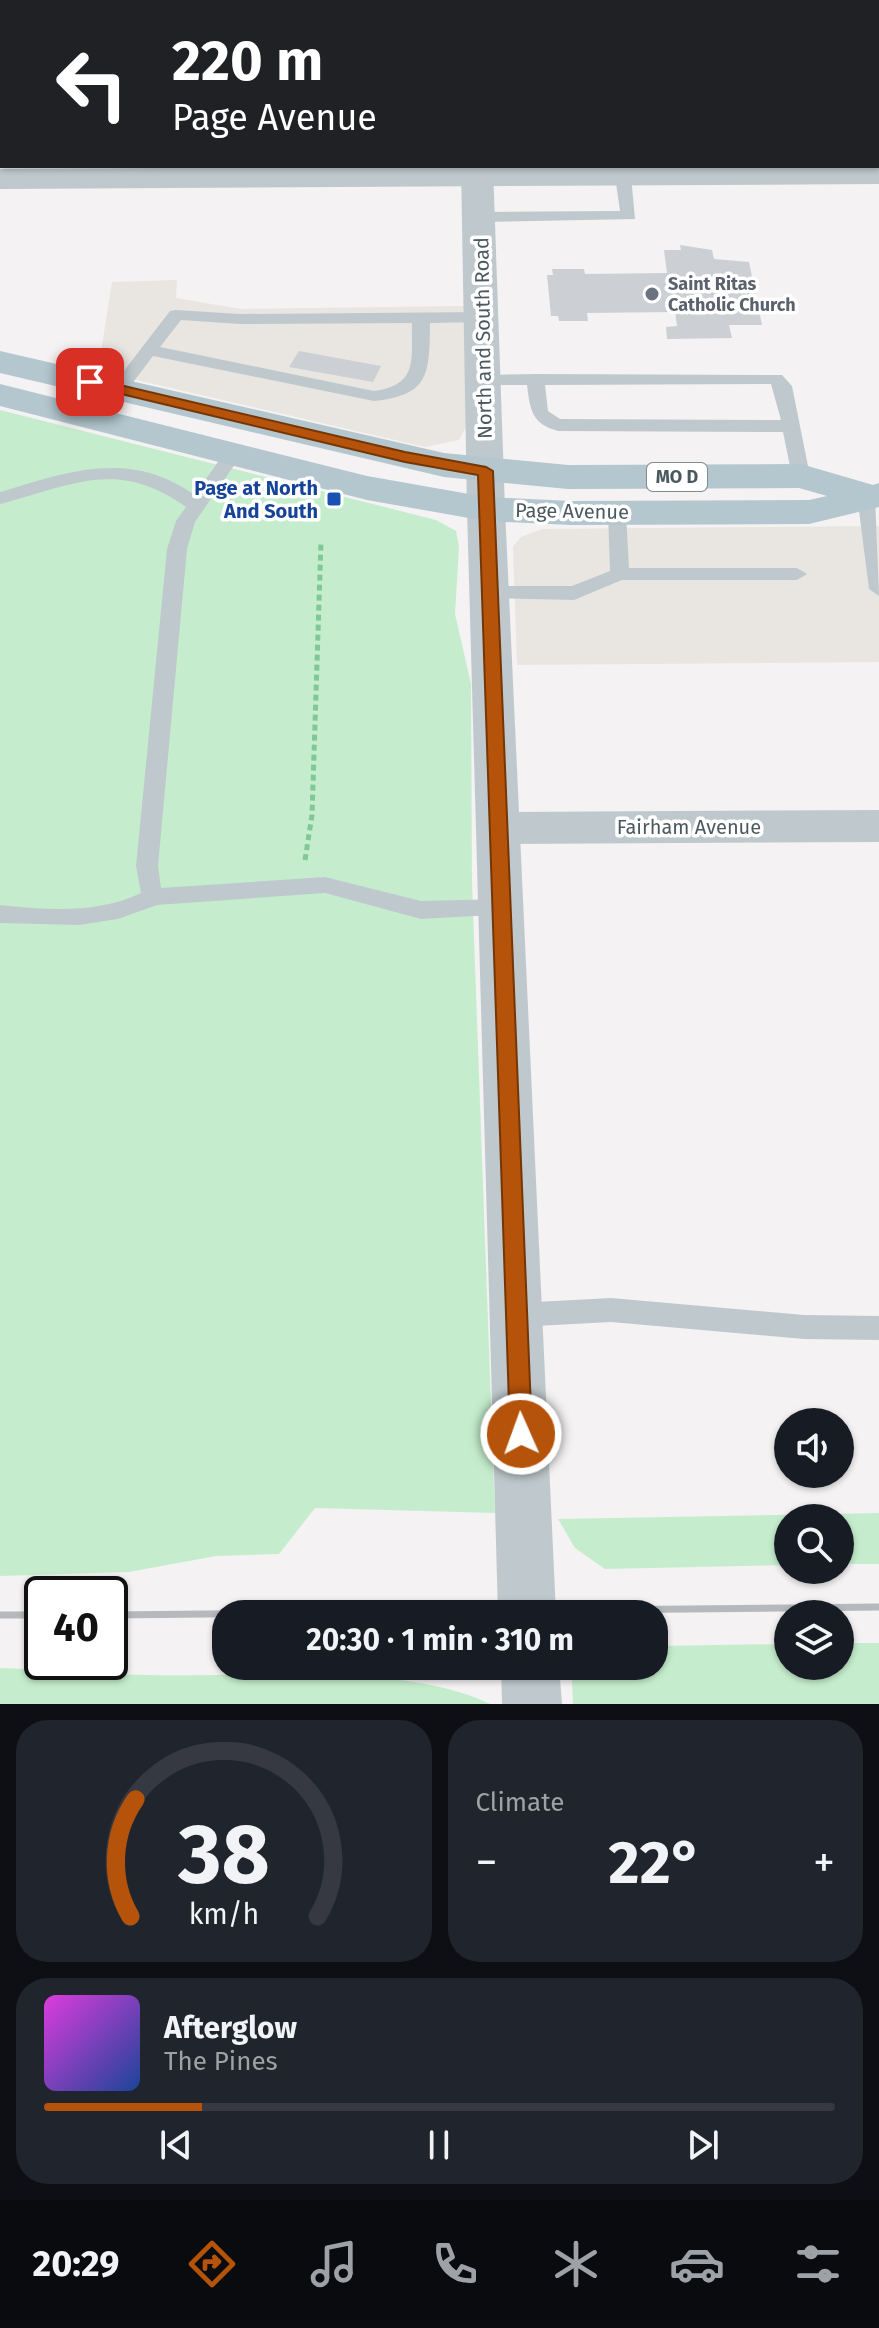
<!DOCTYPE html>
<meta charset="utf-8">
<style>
body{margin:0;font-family:"Fira Sans",sans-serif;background:#20242c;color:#f1f3f6;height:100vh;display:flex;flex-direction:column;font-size:30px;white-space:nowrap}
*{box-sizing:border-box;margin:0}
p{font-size:26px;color:#9ea1a6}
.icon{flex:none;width:44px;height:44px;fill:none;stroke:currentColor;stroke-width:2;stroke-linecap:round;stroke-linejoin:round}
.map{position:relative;height:1704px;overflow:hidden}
.panel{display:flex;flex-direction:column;gap:16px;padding:16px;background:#0d0f14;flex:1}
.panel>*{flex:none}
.top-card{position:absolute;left:0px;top:0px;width:880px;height:168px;box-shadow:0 2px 6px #0004;background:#202124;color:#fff;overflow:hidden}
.controls{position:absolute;left:774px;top:1408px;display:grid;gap:16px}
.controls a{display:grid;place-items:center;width:80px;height:80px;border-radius:50%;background:#171b24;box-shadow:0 2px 6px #0004;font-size:40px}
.speed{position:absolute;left:24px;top:1576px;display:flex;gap:16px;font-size:40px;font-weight:700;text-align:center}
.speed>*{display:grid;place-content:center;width:104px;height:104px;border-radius:50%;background:#171b24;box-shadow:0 2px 6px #0004;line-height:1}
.speed .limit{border:4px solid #111;border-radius:12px;background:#fff;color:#111}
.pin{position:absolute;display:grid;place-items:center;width:68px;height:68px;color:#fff;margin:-34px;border-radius:16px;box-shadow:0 4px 12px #0006}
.me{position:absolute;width:88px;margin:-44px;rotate:358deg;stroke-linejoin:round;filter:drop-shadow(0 0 6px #0008)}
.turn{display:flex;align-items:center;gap:28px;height:168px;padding:0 40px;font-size:36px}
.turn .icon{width:104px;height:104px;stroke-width:2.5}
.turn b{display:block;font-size:56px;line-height:68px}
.big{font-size:60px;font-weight:700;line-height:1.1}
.panel .card{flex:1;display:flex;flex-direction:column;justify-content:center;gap:12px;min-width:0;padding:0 28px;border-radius:32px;background:#20242c}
.panel .dial{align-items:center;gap:0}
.dial svg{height:208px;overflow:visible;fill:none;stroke:#363941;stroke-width:7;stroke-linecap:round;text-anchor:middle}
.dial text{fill:#f1f3f6;stroke:none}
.song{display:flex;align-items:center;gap:24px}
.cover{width:96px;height:96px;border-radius:12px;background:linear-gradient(135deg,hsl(300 70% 55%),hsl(220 70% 35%))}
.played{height:8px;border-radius:4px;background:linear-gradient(90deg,#b45309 20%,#363941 20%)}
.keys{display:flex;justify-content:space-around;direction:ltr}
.heat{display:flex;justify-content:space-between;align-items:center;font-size:44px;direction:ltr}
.panel .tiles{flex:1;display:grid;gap:16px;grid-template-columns:1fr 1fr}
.card:last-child{grid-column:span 2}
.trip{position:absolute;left:212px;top:1600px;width:456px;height:80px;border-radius:32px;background:#171b24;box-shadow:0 2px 6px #0004;font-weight:700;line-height:80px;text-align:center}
.tab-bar{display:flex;height:128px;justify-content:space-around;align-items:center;background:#090b0e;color:#9ea1a6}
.tab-bar .icon{width:56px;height:56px}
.tab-bar .active{color:#b45309}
.tab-bar b{font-size:36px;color:#f1f3f6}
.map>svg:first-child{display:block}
.commercial{fill:#e9e5e0}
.green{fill:#c5edcd}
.building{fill:#ccd0d4}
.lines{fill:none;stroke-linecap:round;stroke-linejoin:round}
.path{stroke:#80c896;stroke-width:5;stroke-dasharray:6 4;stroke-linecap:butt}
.service{fill:#bfc9cd;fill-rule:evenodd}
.minor{fill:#bfc9cd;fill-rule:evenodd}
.tertiary{fill:#bfc9cd;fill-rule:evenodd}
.primary{fill:#b4c6ce;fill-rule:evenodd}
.rail{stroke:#b5b9bb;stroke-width:7}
.route{fill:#b45309;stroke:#753606;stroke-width:2}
.worship-dot{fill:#6b7280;stroke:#fff;stroke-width:3}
.transit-dot{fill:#1a4fb4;stroke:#fff;stroke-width:3}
.labels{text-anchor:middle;stroke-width:7;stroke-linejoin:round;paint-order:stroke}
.far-worship-label{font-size:18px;font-weight:bold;fill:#5b616d;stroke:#fff;text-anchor:start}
.shield{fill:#fff;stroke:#818b8e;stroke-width:2}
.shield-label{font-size:18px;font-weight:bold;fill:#4b595e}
.street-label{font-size:20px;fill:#4b595e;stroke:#fff}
.transit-label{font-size:20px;font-weight:bold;fill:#164399;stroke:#fff;text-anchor:end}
</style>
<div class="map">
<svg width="879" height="1704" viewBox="0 0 879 1704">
<rect width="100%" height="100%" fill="#f4f2f2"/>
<path class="commercial" d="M177,280L176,298L241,309L464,306L467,425L459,440L425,447L98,371L112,282Z
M879,526V662L517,665L513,546L521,537L542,529Z"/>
<path class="green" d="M0,410L436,520L456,531L459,547L455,614L471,684L472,884L495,1513L315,1508L279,1554L216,1556L129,1572L0,1576Z
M879,1513V1564H840V1518H788V1565L605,1569L575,1548L558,1519Z
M840,1643H879V1704H573L572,1678L577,1666H654V1646L788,1644V1666H840Z
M0,1668C49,1670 97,1674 146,1675C246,1678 400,1661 490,1704H0Z"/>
<path class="building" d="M680,245L712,250L714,259L749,262L762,325H729L732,338L667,339L666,327L677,326L675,312L587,313L588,321H559L558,316H551L547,275H553L552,269H584L585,274L667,273L664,250H681Z
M299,351L381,366L373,382L289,367Z"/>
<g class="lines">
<path class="path" d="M305,860L312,815L321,541"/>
<path class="service" d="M623,171L631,176L635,219L481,222L473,217L481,212L620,211L615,176Z
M176,310L240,314L483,312L492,317L483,322L430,323C429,373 431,395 374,401L153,356L125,393H113L110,389L170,311ZM181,320L240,324L412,323C411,359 419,385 374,391L160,347Z
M535,374L782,375L792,386L810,476L801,482L792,476L783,432L558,431C532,424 530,410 527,385H484L475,380L484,375ZM771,384L781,420L560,419L548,411L545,385Z
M233,448L242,454L195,522L187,549L158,866L161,888L325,877L421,901L503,899L511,902L514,908L511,914L421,919L325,893L157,905L118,919L79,925L0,923V905C47,910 97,914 141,893L136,866L167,549L176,521L186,507C117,458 74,485 0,504V492C69,471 130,449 195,495L226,450Z
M866,489L875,495L879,596L869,589L857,495Z
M617,507L626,513L629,568H797L807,574L797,580H622L574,600L483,598L480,593L490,586H572L610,571L608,513Z
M611,1298L804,1315L879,1316V1340L804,1339L611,1322L517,1327L508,1323L504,1315L508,1307L517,1303Z"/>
<path class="minor" d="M879,164V184L0,189V169Z
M879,810V842L500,844L485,839L478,828L485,817L500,812Z"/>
<path class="tertiary" d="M456,0H484V2H456Z
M461,166H493L505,509L556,1614H498L467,509Z
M501,1666H559L562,1704H502Z"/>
<path class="primary" d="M0,351L444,453L568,465L801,464L873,485L879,483V507L809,524L571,525L486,521L367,500L0,406V384L367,476L486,497L571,501L809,500L827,496L799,488L568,489L444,477L0,373Z"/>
<path class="rail" d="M0,1615H42
M110,1615L879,1607"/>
</g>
<path class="route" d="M90,378L405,452L486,467L493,471L532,1434L529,1441L521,1444L513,1441L510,1434L478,475L405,462L84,385L82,382Z"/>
<circle class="worship-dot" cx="652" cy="294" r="8"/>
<rect class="transit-dot" x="326" y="491" width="16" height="16" rx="4"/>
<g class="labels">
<g class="far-worship-label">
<text x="668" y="290">Saint Ritas<tspan x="668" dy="21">Catholic Church</tspan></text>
</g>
<rect class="shield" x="647" y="463" width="60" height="28" rx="6"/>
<g class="shield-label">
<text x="677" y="483">MO D</text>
</g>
<g class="street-label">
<text transform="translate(483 338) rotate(-91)" y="7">North and South Road</text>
<text transform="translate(572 511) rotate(1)" y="7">Page Avenue</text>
<text x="689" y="834">Fairham Avenue</text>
</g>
<g class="transit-label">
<text x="318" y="495">Page at North<tspan x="318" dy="23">And South</tspan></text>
</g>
</g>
</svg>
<div class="controls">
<a><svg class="icon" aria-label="sound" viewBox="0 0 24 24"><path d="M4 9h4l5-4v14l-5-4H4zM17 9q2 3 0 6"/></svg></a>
<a><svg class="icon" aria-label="search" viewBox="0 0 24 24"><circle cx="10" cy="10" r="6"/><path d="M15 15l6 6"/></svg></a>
<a><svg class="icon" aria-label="layers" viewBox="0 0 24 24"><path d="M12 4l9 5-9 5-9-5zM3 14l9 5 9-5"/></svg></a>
</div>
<div class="speed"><div class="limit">40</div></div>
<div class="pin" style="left:90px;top:382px;background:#d93025"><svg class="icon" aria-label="arrive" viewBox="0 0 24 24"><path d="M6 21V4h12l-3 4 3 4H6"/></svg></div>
<svg class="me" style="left:521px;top:1434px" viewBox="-20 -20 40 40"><circle r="17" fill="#b45309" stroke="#fff" stroke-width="3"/><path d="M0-11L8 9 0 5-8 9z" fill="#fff"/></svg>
<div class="trip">20:30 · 1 min · 310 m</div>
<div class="top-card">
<div class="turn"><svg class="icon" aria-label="left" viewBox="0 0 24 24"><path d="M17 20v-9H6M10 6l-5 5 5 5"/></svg><div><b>220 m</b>Page Avenue</div></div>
</div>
</div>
<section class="panel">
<div class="tiles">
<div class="card dial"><svg viewBox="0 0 100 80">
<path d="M14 69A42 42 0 1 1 86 69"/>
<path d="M14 69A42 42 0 0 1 16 24" stroke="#b45309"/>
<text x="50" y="56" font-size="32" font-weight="700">38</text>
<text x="50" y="72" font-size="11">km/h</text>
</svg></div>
<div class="card"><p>Climate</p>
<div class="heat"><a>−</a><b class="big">22°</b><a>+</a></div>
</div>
<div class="card">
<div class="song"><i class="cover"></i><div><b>Afterglow</b><p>The Pines</p></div></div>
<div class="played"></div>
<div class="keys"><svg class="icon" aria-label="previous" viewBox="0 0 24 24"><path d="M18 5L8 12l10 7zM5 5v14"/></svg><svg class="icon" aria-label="pause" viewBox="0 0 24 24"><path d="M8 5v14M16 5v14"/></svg><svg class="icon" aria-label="next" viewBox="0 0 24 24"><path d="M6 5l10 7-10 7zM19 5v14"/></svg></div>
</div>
</div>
</section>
<nav class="tab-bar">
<b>20:29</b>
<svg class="icon active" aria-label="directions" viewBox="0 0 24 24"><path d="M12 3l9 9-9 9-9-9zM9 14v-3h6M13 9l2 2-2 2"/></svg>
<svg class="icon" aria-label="music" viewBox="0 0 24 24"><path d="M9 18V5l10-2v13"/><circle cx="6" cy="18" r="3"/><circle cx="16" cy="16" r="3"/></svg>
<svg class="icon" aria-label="phone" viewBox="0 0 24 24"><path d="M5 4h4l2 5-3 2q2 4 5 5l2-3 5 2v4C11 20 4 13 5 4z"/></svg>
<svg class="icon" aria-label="climate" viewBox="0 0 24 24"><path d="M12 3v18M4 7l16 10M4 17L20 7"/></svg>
<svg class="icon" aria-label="car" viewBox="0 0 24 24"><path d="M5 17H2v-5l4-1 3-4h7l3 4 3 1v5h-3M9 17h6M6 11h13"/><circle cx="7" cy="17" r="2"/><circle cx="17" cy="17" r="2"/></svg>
<svg class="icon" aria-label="filters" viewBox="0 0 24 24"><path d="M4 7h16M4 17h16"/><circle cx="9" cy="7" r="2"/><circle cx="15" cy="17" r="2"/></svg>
</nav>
